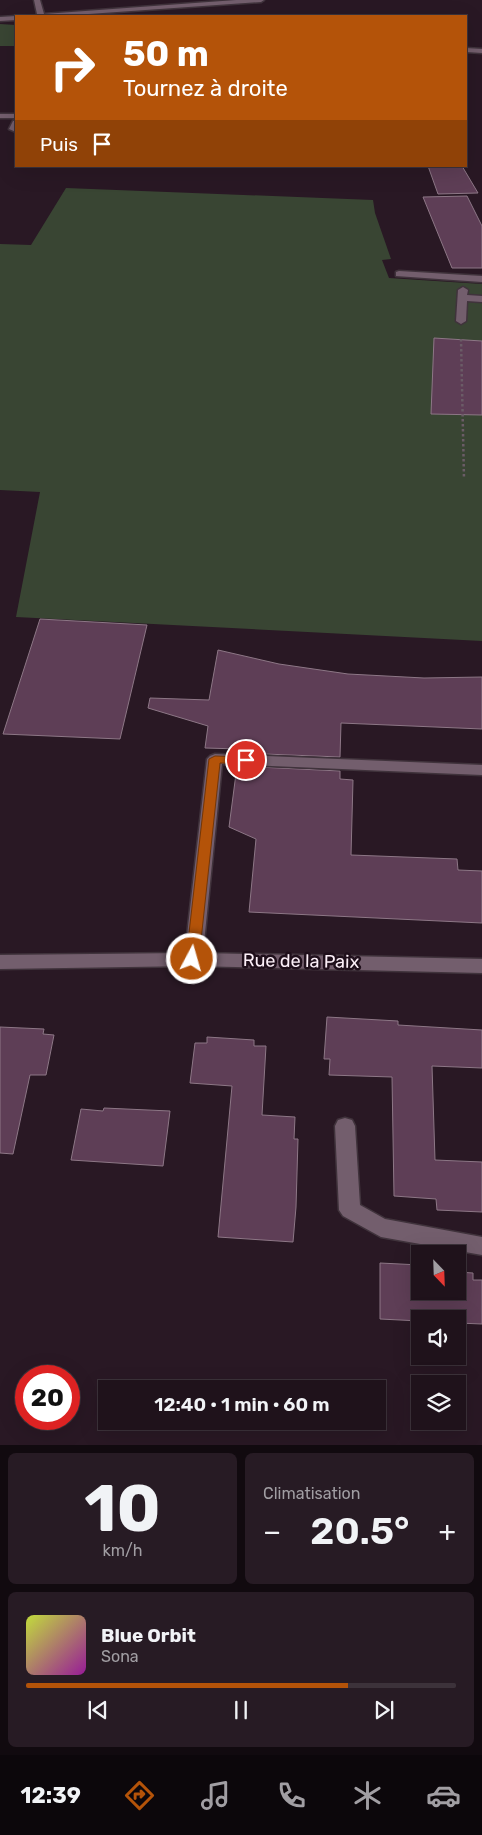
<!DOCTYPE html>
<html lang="fr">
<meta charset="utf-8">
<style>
body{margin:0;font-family:Rubik,sans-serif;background:#271b24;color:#f1f3f6;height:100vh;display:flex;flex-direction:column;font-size:19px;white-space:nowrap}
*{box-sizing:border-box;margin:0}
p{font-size:16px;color:#a19ea3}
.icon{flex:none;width:28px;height:28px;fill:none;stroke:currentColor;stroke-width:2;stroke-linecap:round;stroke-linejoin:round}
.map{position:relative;height:1445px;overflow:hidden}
.drawer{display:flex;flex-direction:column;gap:8px;padding:8px;background:#110a0f;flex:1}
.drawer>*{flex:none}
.guide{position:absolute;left:15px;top:15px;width:452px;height:152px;border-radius:0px;box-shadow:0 5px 20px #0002,0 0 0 1px #3c323a;background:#b45309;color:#fff;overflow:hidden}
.needle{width:32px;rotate:157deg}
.fabs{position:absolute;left:411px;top:1245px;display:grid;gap:10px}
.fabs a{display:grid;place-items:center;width:55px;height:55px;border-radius:0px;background:#1f121b;box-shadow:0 5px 20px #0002,0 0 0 1px #3c323a;font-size:25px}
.speed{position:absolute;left:15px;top:1365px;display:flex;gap:10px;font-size:25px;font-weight:700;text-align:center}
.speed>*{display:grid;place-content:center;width:65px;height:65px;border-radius:50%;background:#1f121b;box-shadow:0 5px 20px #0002,0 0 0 1px #3c323a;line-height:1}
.speed .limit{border:8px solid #d22;background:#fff;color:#111}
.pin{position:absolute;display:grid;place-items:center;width:42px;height:42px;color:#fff;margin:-21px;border:2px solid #fff;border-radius:50%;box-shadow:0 1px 5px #0007}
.me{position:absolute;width:55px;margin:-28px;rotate:6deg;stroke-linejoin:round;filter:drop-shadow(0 0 4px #0008)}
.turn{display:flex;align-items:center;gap:18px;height:105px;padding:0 25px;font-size:22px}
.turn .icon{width:65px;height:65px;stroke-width:2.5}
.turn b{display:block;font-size:35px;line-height:42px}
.then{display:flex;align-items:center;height:48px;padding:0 25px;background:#0003;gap:10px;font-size:19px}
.big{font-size:38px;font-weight:600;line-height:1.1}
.drawer .tile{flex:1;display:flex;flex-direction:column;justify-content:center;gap:8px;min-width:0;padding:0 18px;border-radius:8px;background:#271b24}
.drawer .dial{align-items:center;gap:0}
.dial b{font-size:65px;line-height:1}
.song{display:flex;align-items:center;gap:15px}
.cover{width:60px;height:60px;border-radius:8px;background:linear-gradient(135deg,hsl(70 70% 55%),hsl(300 70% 35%))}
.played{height:5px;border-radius:2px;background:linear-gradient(90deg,#b45309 75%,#3c323a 75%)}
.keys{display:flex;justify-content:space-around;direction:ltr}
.heat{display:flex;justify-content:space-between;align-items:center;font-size:28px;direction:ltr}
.drawer .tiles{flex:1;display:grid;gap:8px;grid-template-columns:1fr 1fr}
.tile:last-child{grid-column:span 2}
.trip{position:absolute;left:98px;top:1380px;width:288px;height:50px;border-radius:0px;background:#1f121b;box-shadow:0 5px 20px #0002,0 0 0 1px #3c323a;font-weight:600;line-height:50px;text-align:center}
.menu{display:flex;height:80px;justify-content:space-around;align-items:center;background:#0c070b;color:#a19ea3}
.menu .icon{width:35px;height:35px}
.menu .active{color:#b45309}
.menu b{font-size:22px;color:#f1f3f6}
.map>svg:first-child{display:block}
.green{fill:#394533}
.building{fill:#5e3e56;stroke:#8d7786}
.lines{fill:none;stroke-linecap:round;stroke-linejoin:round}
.minor-casing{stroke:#40333c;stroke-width:3}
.path{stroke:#6b5c67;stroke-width:2.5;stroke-dasharray:2.5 2.5;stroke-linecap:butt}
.minor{fill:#735e6d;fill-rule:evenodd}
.route{fill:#b45309;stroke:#753606}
.labels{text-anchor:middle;stroke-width:5;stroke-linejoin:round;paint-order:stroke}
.street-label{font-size:18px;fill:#fceff8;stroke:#1f0f1b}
</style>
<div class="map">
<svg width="482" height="1445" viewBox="0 0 482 1445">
<rect width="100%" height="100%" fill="#291824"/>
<path class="green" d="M0,24L16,25V46H0Z
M66,188L373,200L375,213L391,259L382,260L389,278L482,284V641L16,617L40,492L0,490V244L31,245Z"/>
<path class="building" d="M428,166H462L478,193L438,194Z
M467,196L482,226V268H452L423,197Z
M434,338L482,341V415L431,414Z
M40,619L147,625L120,739L3,734Z
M218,650L279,664L348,674L424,678L482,677V729L341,723L340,757L239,753L240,749L205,748L208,726L148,708L150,698L209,700Z
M237,766L340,771V779L353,780L351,855L457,859L458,870L482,871V923L249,912L256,839L229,827Z
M327,1017L398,1021V1025L482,1030V1068L432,1066L435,1160L482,1162V1212L437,1210L436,1199L394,1196L392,1077L329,1075L330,1059H324Z
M0,1027L44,1029L43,1034L54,1035L46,1075H30L13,1154L0,1153Z
M207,1037L254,1040V1046H266L262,1115L295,1117L294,1139H298L296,1207L293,1242L218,1237L232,1086L190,1083L195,1043H207Z
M104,1108L170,1111L163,1166L71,1160L81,1109L103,1111Z
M380,1263L420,1265V1291H458V1272L473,1273V1280H482V1324L458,1323V1319H420V1321L380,1319Z"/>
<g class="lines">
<defs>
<path id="minor" d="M34,0H40L44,14L236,0H264L261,2L60,16H35L37,14Z
M16,16V20L0,21V17Z
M466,48L482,49V53L466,52Z
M0,114H16V118H0Z
M13,121H16V132L9,129Z
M399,271L482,276V282L396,276V272Z
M463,287L468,290L467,295L482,296V302L467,301L466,321L461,324L456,321L458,290Z
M215,754L482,765V775L222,764L203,953L482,959V973L193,966L0,969V955L185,953L207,759L210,756Z
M345,1118L352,1120L355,1126L360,1205L385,1219L482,1237V1255L381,1237L343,1216L339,1210L335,1126L338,1120Z"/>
</defs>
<use href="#minor" class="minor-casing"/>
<path class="path" d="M461,339L464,479"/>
<use href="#minor" class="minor"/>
</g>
<path class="route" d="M215,756L246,757L252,760L246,764L220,763L199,959L197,962H188L186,959L209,759Z"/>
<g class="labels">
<g class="street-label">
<text transform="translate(301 961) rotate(1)" y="6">Rue de la Paix</text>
</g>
</g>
</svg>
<div class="fabs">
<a><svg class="needle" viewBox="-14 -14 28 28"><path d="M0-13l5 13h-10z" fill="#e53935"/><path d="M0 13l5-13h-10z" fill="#a19ea3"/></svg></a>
<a><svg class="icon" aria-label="sound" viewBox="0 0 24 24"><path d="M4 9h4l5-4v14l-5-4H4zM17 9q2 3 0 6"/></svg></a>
<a><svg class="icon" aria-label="layers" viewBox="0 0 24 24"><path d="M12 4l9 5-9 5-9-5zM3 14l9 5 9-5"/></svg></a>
</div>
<div class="speed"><div class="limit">20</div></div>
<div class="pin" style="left:246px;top:760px;background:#d93025"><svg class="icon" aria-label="arrive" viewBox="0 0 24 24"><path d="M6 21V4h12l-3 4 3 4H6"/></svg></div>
<svg class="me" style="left:192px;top:959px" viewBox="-20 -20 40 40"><circle r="17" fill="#b45309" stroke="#fff" stroke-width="3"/><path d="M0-11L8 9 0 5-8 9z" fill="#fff"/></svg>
<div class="trip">12:40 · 1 min · 60 m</div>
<div class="guide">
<div class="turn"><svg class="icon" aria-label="right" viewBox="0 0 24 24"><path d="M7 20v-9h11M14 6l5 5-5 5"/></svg><div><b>50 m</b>Tournez à droite</div></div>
<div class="then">Puis<svg class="icon" aria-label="arrive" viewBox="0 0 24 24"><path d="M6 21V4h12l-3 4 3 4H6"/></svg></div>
</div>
</div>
<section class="drawer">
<div class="tiles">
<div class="tile dial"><b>10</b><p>km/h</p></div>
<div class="tile"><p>Climatisation</p>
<div class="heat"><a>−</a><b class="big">20.5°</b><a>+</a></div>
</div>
<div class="tile">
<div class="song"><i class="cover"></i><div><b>Blue Orbit</b><p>Sona</p></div></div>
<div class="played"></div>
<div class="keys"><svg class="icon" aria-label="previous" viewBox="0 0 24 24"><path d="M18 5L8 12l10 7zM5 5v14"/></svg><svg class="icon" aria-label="pause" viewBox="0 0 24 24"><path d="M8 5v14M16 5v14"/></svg><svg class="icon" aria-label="next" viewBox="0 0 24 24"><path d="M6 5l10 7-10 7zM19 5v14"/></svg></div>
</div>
</div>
</section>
<nav class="menu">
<b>12:39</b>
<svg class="icon active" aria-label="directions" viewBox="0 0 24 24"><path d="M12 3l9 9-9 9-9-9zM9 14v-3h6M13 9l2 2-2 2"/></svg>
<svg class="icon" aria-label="music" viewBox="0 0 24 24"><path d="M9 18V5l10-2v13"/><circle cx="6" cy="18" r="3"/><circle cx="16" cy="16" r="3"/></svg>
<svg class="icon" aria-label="phone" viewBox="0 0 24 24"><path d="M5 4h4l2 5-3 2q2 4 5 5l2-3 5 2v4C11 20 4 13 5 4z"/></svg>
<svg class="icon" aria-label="climate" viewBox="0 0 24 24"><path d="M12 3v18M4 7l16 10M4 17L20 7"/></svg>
<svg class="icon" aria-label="car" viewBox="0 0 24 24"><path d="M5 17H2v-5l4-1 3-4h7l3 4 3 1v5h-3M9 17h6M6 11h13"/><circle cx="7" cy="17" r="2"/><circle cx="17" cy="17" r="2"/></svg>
</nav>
